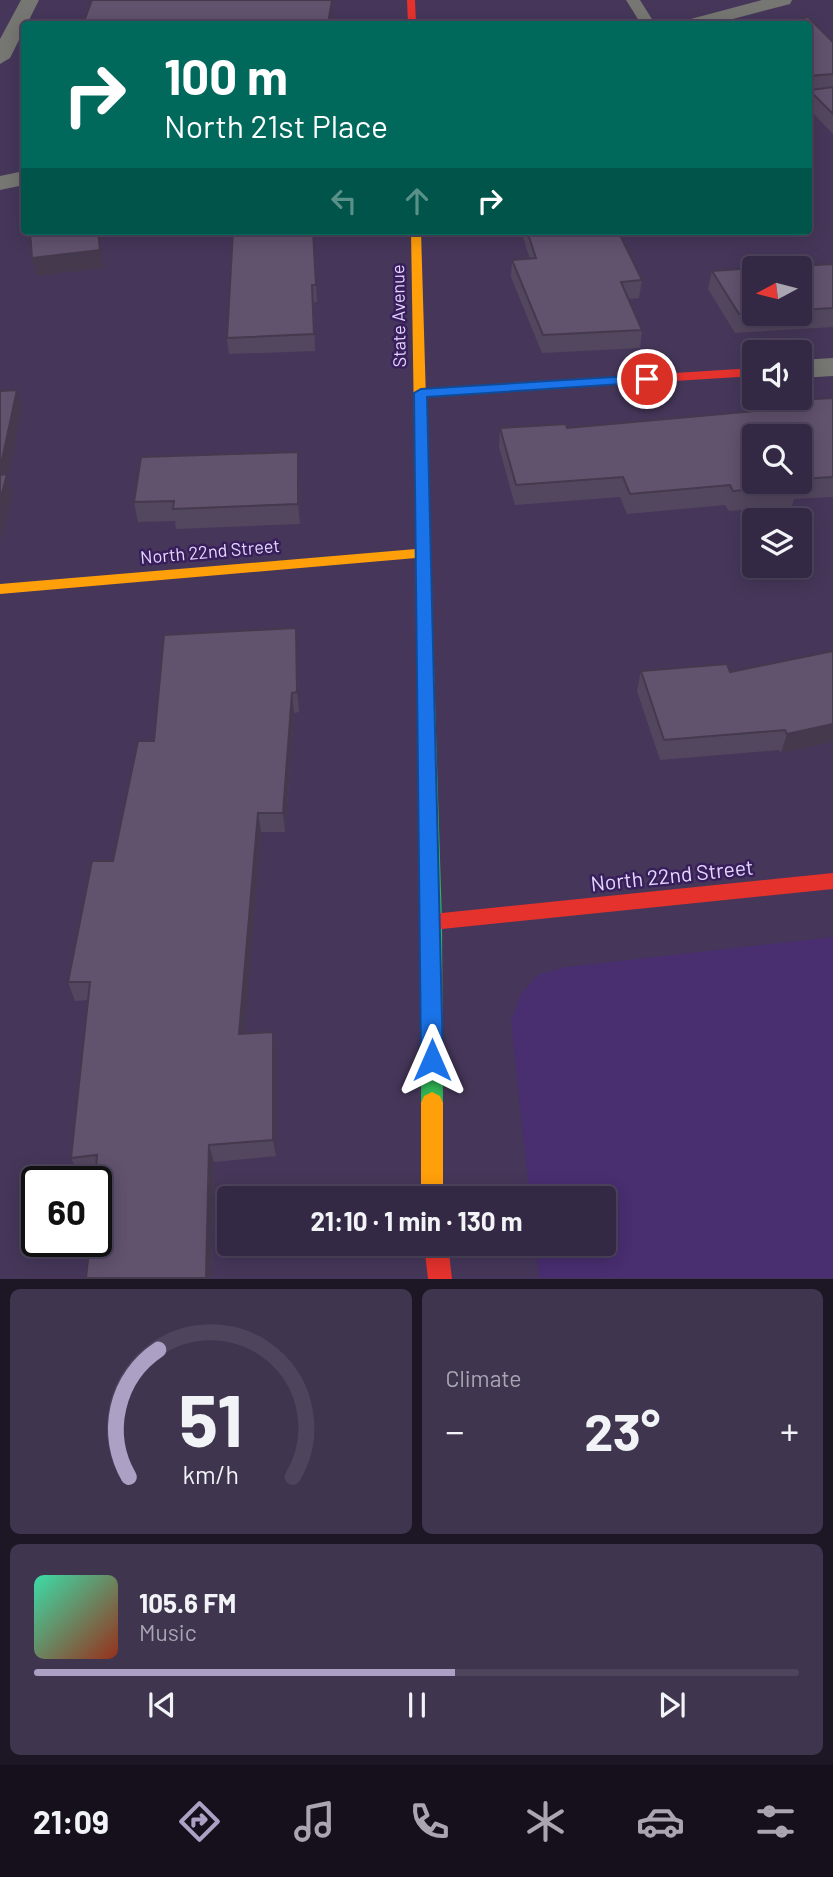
<!DOCTYPE html>
<meta charset="utf-8">
<style>
body{margin:0;font-family:Barlow,sans-serif;background:#3f354f;color:#f1f3f6;height:100vh;display:flex;flex-direction:column;font-size:26px;white-space:nowrap}
*{box-sizing:border-box;margin:0}
p{font-size:23px;color:#a9a6b2}
.icon{flex:none;width:38px;height:38px;fill:none;stroke:currentColor;stroke-width:2;stroke-linecap:round;stroke-linejoin:round}
.map{position:relative;height:1279px;overflow:hidden}
.sheet{display:flex;flex-direction:column;gap:10px;padding:10px;background:#1d1725;flex:1}
.sheet>*{flex:none}
.hud{position:absolute;left:21px;top:21px;width:791px;height:214px;border-radius:7px;box-shadow:0 4px 18px #0003,0 0 0 2px #4e455d;background:#00695c;color:#fff;overflow:hidden}
.needle{width:46px;rotate:263deg}
.buttons{position:absolute;left:742px;top:256px;display:grid;gap:14px}
.buttons a{display:grid;place-items:center;width:70px;height:70px;border-radius:7px;background:#342944;box-shadow:0 4px 18px #0003,0 0 0 2px #4e455d;font-size:35px}
.speed{position:absolute;left:21px;top:1166px;display:flex;gap:14px;font-size:35px;font-weight:700;text-align:center}
.speed>*{display:grid;place-content:center;width:91px;height:91px;border-radius:50%;background:#342944;box-shadow:0 4px 18px #0003,0 0 0 2px #4e455d;line-height:1}
.speed .limit{border:4px solid #111;border-radius:10px;background:#fff;color:#111}
.pin{position:absolute;display:grid;place-items:center;width:60px;height:60px;color:#fff;margin:-30px;border:4px solid #fff;border-radius:50%;box-shadow:0 2px 7px #0007}
.me{position:absolute;width:77px;margin:-38px;rotate:0deg;stroke-linejoin:round;filter:drop-shadow(0 0 5px #0008)}
.turn{display:flex;align-items:center;gap:24px;height:147px;padding:0 28px;font-size:32px}
.turn .icon{width:91px;height:91px;stroke-width:2.5}
.turn b{display:block;font-size:49px;line-height:60px}
.lanes{display:flex;align-items:center;height:66px;padding:0 28px;background:#0003;justify-content:center;gap:35px;direction:ltr}
.lanes .off{opacity:.35}
.big{font-size:52px;font-weight:700;line-height:1.1}
.sheet .widget{flex:1;display:flex;flex-direction:column;justify-content:center;gap:10px;min-width:0;padding:0 24px;border-radius:10px;background:#3f354f}
.sheet .dial{align-items:center;gap:0}
.dial svg{height:182px;overflow:visible;fill:none;stroke:#4e455d;stroke-width:7;stroke-linecap:round;text-anchor:middle}
.dial text{fill:#f1f3f6;stroke:none}
.song{display:flex;align-items:center;gap:21px}
.cover{width:84px;height:84px;border-radius:10px;background:linear-gradient(135deg,hsl(160 70% 55%),hsl(10 70% 35%))}
.played{height:7px;border-radius:4px;background:linear-gradient(90deg,#ada0c5 55%,#4e455d 55%)}
.keys{display:flex;justify-content:space-around;direction:ltr}
.heat{display:flex;justify-content:space-between;align-items:center;font-size:38px;direction:ltr}
.sheet .tiles{flex:1;display:grid;gap:10px;grid-template-columns:1fr 1fr}
.widget:last-child{grid-column:span 2}
.trip{position:absolute;left:217px;top:1186px;width:399px;height:70px;border-radius:7px;background:#342944;box-shadow:0 4px 18px #0003,0 0 0 2px #4e455d;font-weight:700;line-height:70px;text-align:center}
.tab-bar{display:flex;height:112px;justify-content:space-around;align-items:center;background:#15101b;color:#a9a6b2}
.tab-bar .icon{width:49px;height:49px}
.tab-bar .selected{color:#ada0c5}
.tab-bar b{font-size:32px;color:#f1f3f6}
.map>svg:first-child{display:block}
.built{fill:#492e70}
.lines{fill:none;stroke-linecap:round;stroke-linejoin:round}
.lane{fill:#767672;fill-rule:evenodd}
.street{fill:#767672;fill-rule:evenodd}
.fast{fill:#30b455;fill-rule:evenodd}
.slow{fill:#ff9f0a;fill-rule:evenodd}
.jam{fill:#e5322d;fill-rule:evenodd}
.wall{fill:#53475f;fill-rule:evenodd}
.shaded-wall{fill:#44394d}
.building{fill:#61526e;stroke:#44394d;stroke-width:2}
.route{fill:#1a73e8;stroke:#114b97;stroke-width:2}
.labels{text-anchor:middle;stroke-width:5;stroke-linejoin:round;paint-order:stroke}
.street-label{font-size:18px;fill:#e4d8fe;stroke:#391e5c}
.near-street-label{font-size:21px;fill:#e4d8fe;stroke:#391e5c}
</style>
<div class="map">
<svg width="833" height="1279" viewBox="0 0 833 1279">
<rect width="100%" height="100%" fill="#46375a"/>
<path class="built" d="M833,937V1278H539L535,1244H604V1199H530L511,1021L521,994L538,975L566,967Z"/>
<g class="lines">
<path class="lane" d="M626,0H640L655,24H641Z"/>
<path class="street" d="M21,0H39L10,58L0,64V39Z
M762,0H792L790,4L714,24H684L687,20Z
M24,171V185L0,190V176Z
M833,358V376L800,378V360Z"/>
<path class="fast" d="M425,631L433,637L442,922L443,1103L440,1110L432,1114L424,1110L421,1103L422,922L417,637Z"/>
<path class="slow" d="M411,231H421L433,637L431,641L425,643L417,637L416,558L0,594V584L416,549Z
M432,1092L440,1096L443,1103V1199H421V1103L424,1096Z"/>
<path class="jam" d="M407,0H415L416,24H408Z
M754,368V376L420,397L414,393L420,389Z
M833,873V889L432,930L425,928L422,922L425,916L432,914Z
M424,1244H448L452,1279H428Z"/>
</g>
<path class="wall" d="M808,24L833,42V134L808,108Z
M313,231L317,302H314L315,351L229,354L227,338Z
M521,231H618L642,280L639,298L629,299L642,330L640,348L542,353L511,277L512,260L530,259Z
M833,264V327L735,333L708,289L712,271L754,313H800V268Z
M833,398V497L794,499L792,506L729,511L725,505L627,514L620,497L515,505L499,447L500,428H567L795,408L797,400ZM800,436V481H754Z
M299,471L300,524L176,529L175,521L138,522L134,502Z
M298,648L299,712L294,713L285,832H261L244,1034L273,1032L276,1049V1156L214,1162L211,1278H86L96,1172L79,1174L71,1158L88,1000L75,1001L68,982L113,861L154,741Z
M833,651L781,753L779,750L660,760L637,691L641,671L730,672Z"/>
<path class="shaded-wall" d="M332,0H334L330,24H328Z
M99,231L104,268L36,276L32,258Z
M17,390L22,409L8,478L13,494L0,543V469Z
M298,452L299,471L300,524L298,504Z
M296,628L298,648L299,712L297,692Z
M292,693L294,713L285,832L283,813Z
M833,724V742L781,753L787,734Z
M258,813L261,832L243,1052L239,1034Z
M273,1032L276,1049V1156L273,1140Z
M209,1145L214,1162L211,1278H206Z"/>
<path class="building" d="M92,0H332L328,24H83Z
M808,17L833,42V74L809,76L812,90L833,87V114L808,89V24H777Z
M30,231H98L100,250L32,258Z
M233,231H313L316,285H312L314,334L227,338Z
M527,231H618L642,280L621,282L642,330L543,335L512,260L536,258Z
M833,264V308L800,310V268H766Z
M754,268V313L739,314L712,271Z
M17,390L0,469V391Z
M833,398V477L800,479V436H754V481H795L798,486L733,491L730,485L630,494L623,477L516,485L500,428L566,424L567,428L801,407L797,400Z
M298,452V504L173,509L174,501L134,502L141,457Z
M7,474L0,501V475Z
M296,628L297,692L292,693L283,813H258L239,1034L273,1032V1140L209,1145L206,1278H86L90,1241H96V1181H95L97,1155L71,1158L90,982H68L92,861H113L138,741H154L164,635Z
M833,651V724L787,734L785,730L664,740L641,671L727,664L730,672Z"/>
<path class="route" d="M647,375L653,379L652,382L427,397L443,1060L440,1068L432,1070L425,1068L421,1060L414,393L421,389Z"/>
<g class="labels">
<g class="street-label">
<text transform="translate(399 316) rotate(-91)" y="6">State Avenue</text>
<text transform="translate(210 552) rotate(-5)" y="6">North 22nd Street</text>
</g>
<g class="near-street-label">
<text transform="translate(672 876) rotate(-6)" y="7">North 22nd Street</text>
</g>
</g>
</svg>
<div class="buttons">
<a><svg class="needle" viewBox="-14 -14 28 28"><path d="M0-13l5 13h-10z" fill="#e53935"/><path d="M0 13l5-13h-10z" fill="#a9a6b2"/></svg></a>
<a><svg class="icon" aria-label="sound" viewBox="0 0 24 24"><path d="M4 9h4l5-4v14l-5-4H4zM17 9q2 3 0 6"/></svg></a>
<a><svg class="icon" aria-label="search" viewBox="0 0 24 24"><circle cx="10" cy="10" r="6"/><path d="M15 15l6 6"/></svg></a>
<a><svg class="icon" aria-label="layers" viewBox="0 0 24 24"><path d="M12 4l9 5-9 5-9-5zM3 14l9 5 9-5"/></svg></a>
</div>
<div class="speed"><div class="limit">60</div></div>
<div class="pin" style="left:647px;top:379px;background:#d93025"><svg class="icon" aria-label="arrive" viewBox="0 0 24 24"><path d="M6 21V4h12l-3 4 3 4H6"/></svg></div>
<svg class="me" style="left:432px;top:1060px" viewBox="-20 -20 40 40"><path d="M0-17L14 15 0 8-14 15z" fill="#1a73e8" stroke="#fff" stroke-width="4"/></svg>
<div class="trip">21:10 · 1 min · 130 m</div>
<div class="hud">
<div class="turn"><svg class="icon" aria-label="right" viewBox="0 0 24 24"><path d="M7 20v-9h11M14 6l5 5-5 5"/></svg><div><b>100 m</b>North 21st Place</div></div>
<div class="lanes"><svg class="icon off" aria-label="left" viewBox="0 0 24 24"><path d="M17 20v-9H6M10 6l-5 5 5 5"/></svg><svg class="icon off" aria-label="ahead" viewBox="0 0 24 24"><path d="M12 20V5M6 11l6-6 6 6"/></svg><svg class="icon" aria-label="right" viewBox="0 0 24 24"><path d="M7 20v-9h11M14 6l5 5-5 5"/></svg></div>
</div>
</div>
<section class="sheet">
<div class="tiles">
<div class="widget dial"><svg viewBox="0 0 100 80">
<path d="M14 69A42 42 0 1 1 86 69"/>
<path d="M14 69A42 42 0 0 1 27 13" stroke="#ada0c5"/>
<text x="50" y="56" font-size="32" font-weight="700">51</text>
<text x="50" y="72" font-size="11">km/h</text>
</svg></div>
<div class="widget"><p>Climate</p>
<div class="heat"><a>−</a><b class="big">23°</b><a>+</a></div>
</div>
<div class="widget">
<div class="song"><i class="cover"></i><div><b>105.6 FM</b><p>Music</p></div></div>
<div class="played"></div>
<div class="keys"><svg class="icon" aria-label="previous" viewBox="0 0 24 24"><path d="M18 5L8 12l10 7zM5 5v14"/></svg><svg class="icon" aria-label="pause" viewBox="0 0 24 24"><path d="M8 5v14M16 5v14"/></svg><svg class="icon" aria-label="next" viewBox="0 0 24 24"><path d="M6 5l10 7-10 7zM19 5v14"/></svg></div>
</div>
</div>
</section>
<nav class="tab-bar">
<b>21:09</b>
<svg class="icon selected" aria-label="directions" viewBox="0 0 24 24"><path d="M12 3l9 9-9 9-9-9zM9 14v-3h6M13 9l2 2-2 2"/></svg>
<svg class="icon" aria-label="music" viewBox="0 0 24 24"><path d="M9 18V5l10-2v13"/><circle cx="6" cy="18" r="3"/><circle cx="16" cy="16" r="3"/></svg>
<svg class="icon" aria-label="phone" viewBox="0 0 24 24"><path d="M5 4h4l2 5-3 2q2 4 5 5l2-3 5 2v4C11 20 4 13 5 4z"/></svg>
<svg class="icon" aria-label="climate" viewBox="0 0 24 24"><path d="M12 3v18M4 7l16 10M4 17L20 7"/></svg>
<svg class="icon" aria-label="car" viewBox="0 0 24 24"><path d="M5 17H2v-5l4-1 3-4h7l3 4 3 1v5h-3M9 17h6M6 11h13"/><circle cx="7" cy="17" r="2"/><circle cx="17" cy="17" r="2"/></svg>
<svg class="icon" aria-label="filters" viewBox="0 0 24 24"><path d="M4 7h16M4 17h16"/><circle cx="9" cy="7" r="2"/><circle cx="15" cy="17" r="2"/></svg>
</nav>
